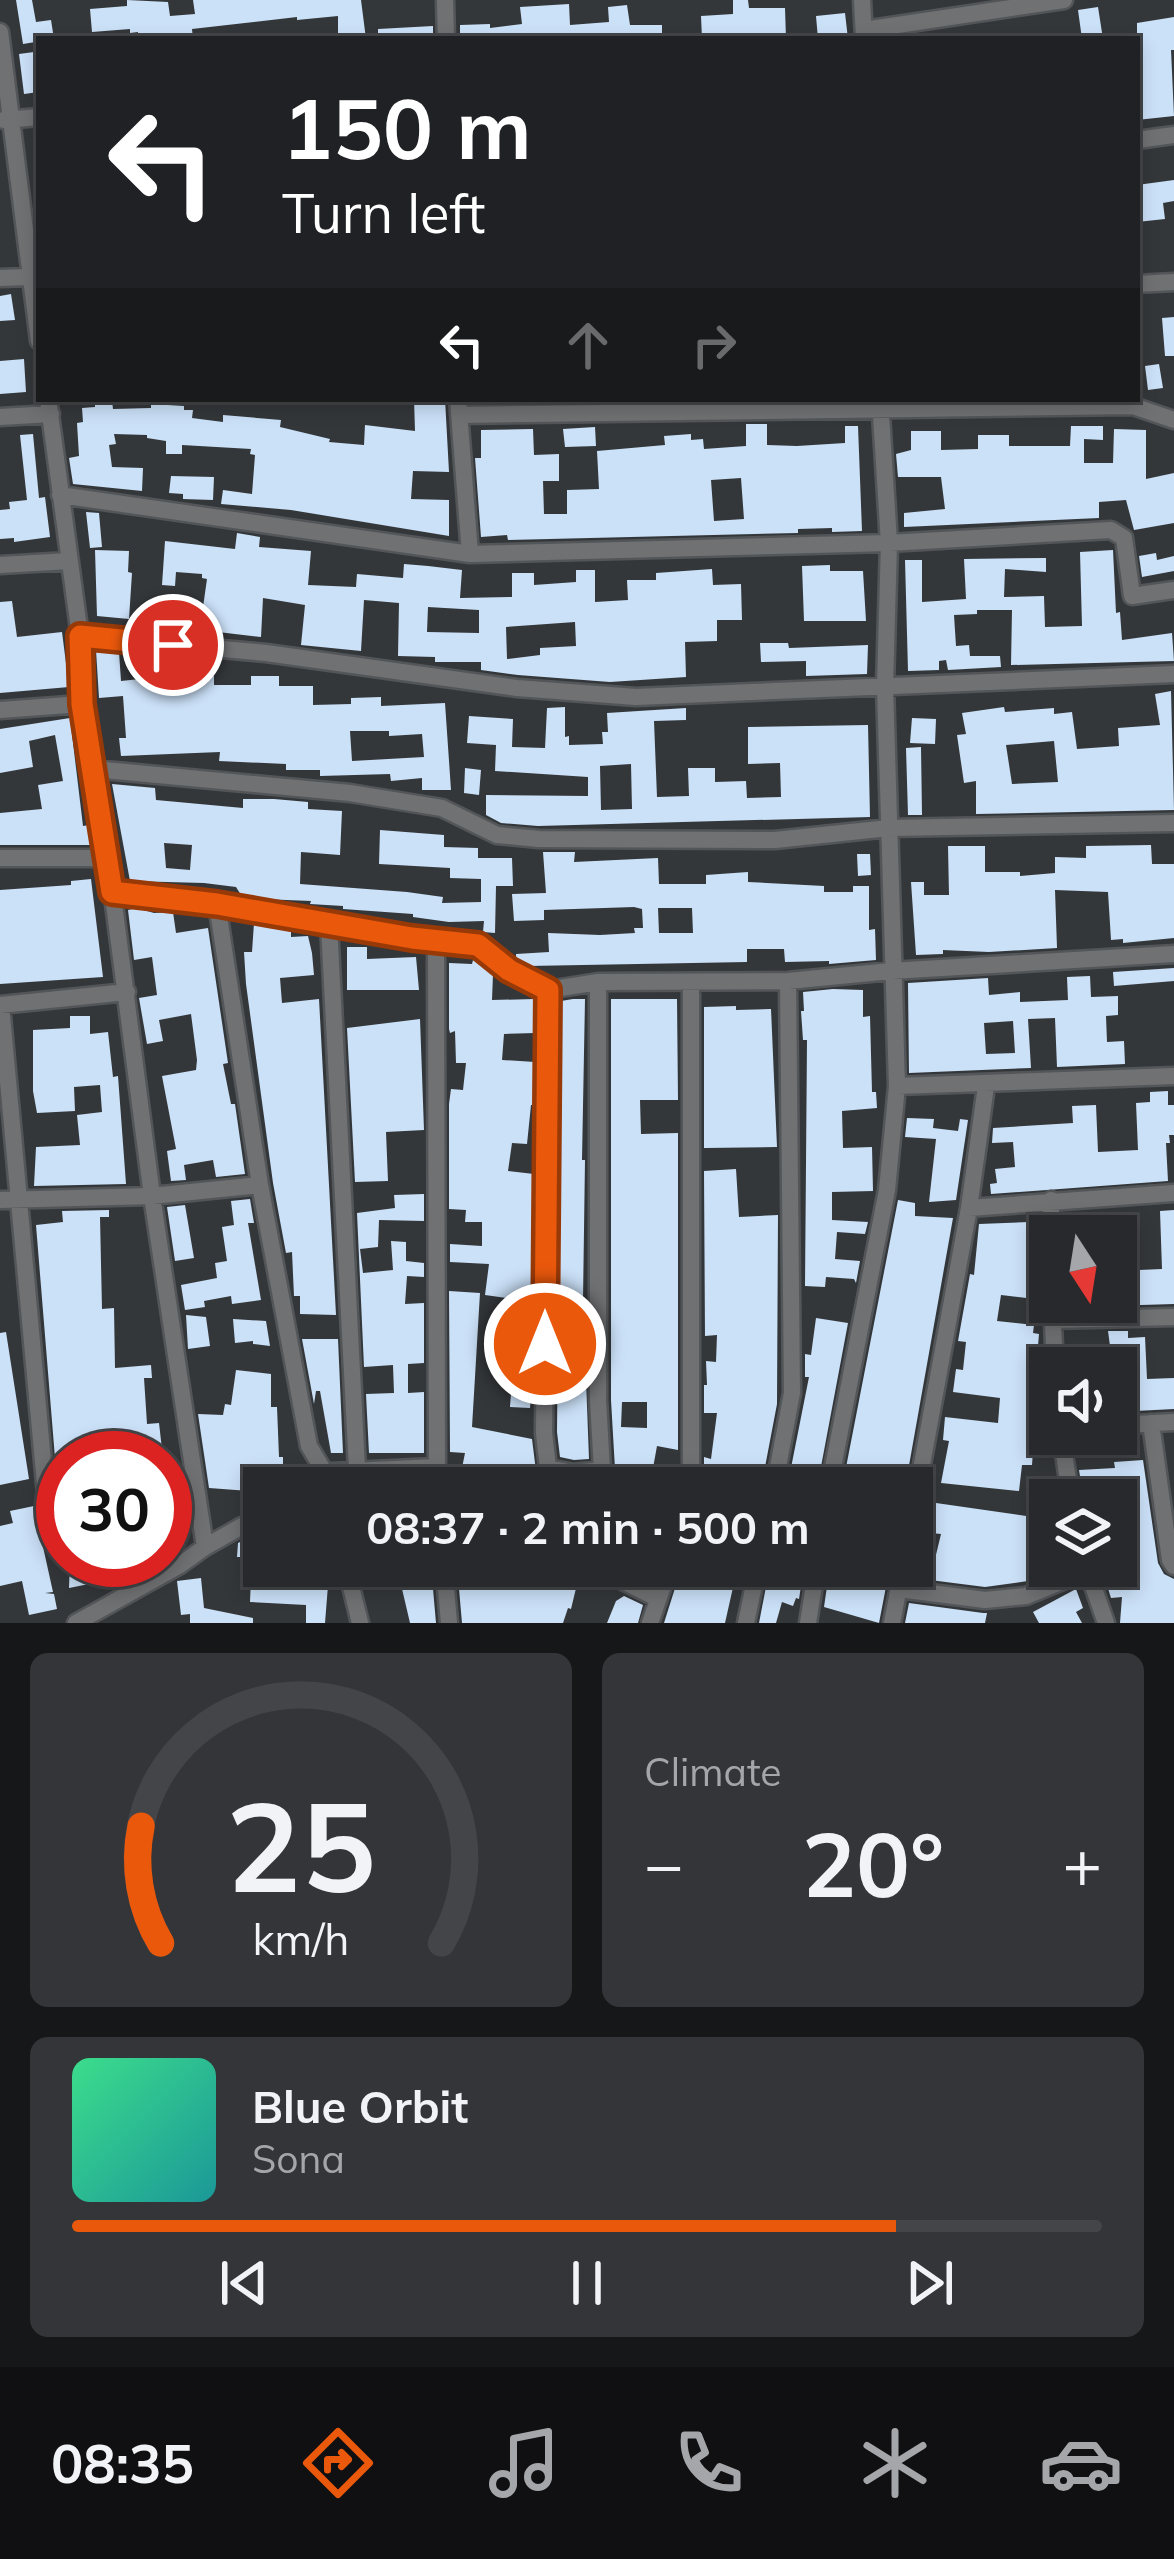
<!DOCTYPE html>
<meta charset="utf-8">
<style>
body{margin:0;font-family:Mulish,sans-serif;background:#333538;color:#f1f3f6;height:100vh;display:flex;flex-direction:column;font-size:45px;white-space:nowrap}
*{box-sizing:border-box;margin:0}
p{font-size:39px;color:#a4a6a9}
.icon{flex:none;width:66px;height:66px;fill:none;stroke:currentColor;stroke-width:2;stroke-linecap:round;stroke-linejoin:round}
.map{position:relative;height:1623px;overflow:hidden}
.details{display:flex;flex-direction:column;gap:30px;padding:30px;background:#151718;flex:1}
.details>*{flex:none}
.hud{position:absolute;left:36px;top:36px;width:1104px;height:366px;border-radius:0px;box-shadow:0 6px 18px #0003,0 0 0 3px #434548;background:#202124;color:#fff;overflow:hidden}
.needle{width:78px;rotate:168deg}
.controls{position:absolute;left:1029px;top:1215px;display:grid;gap:24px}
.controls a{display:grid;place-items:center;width:108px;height:108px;border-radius:0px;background:#27292c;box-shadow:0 6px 18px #0003,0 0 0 3px #434548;font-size:60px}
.speed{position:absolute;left:36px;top:1431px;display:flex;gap:24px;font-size:60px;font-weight:700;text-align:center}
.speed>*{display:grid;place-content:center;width:156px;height:156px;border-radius:50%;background:#27292c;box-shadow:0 6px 18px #0003,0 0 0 3px #434548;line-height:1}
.speed .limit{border:18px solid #d22;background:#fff;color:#111}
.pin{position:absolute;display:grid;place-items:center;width:102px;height:102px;color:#fff;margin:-51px;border:6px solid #fff;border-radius:50%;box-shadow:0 3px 12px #0007}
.me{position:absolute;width:132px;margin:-66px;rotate:0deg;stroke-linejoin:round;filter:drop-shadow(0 0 9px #0008)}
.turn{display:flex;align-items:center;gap:42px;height:252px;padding:0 48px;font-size:54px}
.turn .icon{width:156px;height:156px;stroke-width:2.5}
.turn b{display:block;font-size:84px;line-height:102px}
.lanes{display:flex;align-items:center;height:114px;padding:0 48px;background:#0003;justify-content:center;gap:60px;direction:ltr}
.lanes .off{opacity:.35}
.big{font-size:90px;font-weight:700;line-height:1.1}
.details .card{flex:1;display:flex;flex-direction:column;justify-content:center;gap:18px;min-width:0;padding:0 42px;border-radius:18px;background:#333538}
.details .dial{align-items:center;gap:0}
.dial svg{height:312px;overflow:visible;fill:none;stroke:#434548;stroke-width:7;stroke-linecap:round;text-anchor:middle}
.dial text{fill:#f1f3f6;stroke:none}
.song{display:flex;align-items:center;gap:36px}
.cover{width:144px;height:144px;border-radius:18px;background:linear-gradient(135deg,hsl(150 70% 55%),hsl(180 70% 35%))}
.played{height:12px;border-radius:6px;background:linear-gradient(90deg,#ea580c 80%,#434548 80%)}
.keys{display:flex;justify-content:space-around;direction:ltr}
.heat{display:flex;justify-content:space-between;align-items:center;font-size:66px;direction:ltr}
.details .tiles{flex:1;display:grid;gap:30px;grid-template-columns:1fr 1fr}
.card:last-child{grid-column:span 2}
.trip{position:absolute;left:243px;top:1467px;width:690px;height:120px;border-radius:0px;background:#27292c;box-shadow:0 6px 18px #0003,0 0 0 3px #434548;font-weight:700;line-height:120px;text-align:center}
.tab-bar{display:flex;height:192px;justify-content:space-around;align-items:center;background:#101012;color:#a4a6a9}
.tab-bar .icon{width:84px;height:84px}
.tab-bar .active{color:#ea580c}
.tab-bar b{font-size:54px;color:#f1f3f6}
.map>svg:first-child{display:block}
.building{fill:#cbe1f8;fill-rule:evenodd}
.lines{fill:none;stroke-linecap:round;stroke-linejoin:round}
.street-casing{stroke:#535659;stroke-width:21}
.street{stroke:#707173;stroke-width:16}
.route-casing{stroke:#983908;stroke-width:30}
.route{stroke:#ea580c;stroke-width:21}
</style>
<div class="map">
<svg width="1174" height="1623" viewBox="0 0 1174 1623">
<rect width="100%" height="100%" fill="#34373a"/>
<path class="building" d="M16,0H32L36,22L51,20L54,39L23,44Z
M127,0L168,2L170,16L195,14L193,0H361L366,39H338V16L297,20V17L192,29L193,39H138V32L130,33V29L92,32L90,9L127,6Z
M733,0H748L749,8H785L786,39H702L701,16L733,14Z
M569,4L570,25L609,22L608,7L627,5L630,25H662V39H460V25L490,24V28L522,24L520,7Z
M1098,7L1103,39H1082L1078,10Z
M845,13L848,39H818L816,16Z
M1174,17V50H1171L1174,116L1137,120V23Z
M433,26V39H378V29Z
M34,52L39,92L24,94L19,54Z
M1174,180V201L1163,203L1165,219L1137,222V185Z
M11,294L15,320L0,321V296Z
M1174,317V356H1165L1162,318Z
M24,359L26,392L0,394V361Z
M1159,364L1163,388L1148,390L1145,366Z
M414,399H445L449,472L413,471L411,499L449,500V536L291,510L221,504L223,490L252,494L255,455L250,454L251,449L182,445V454H166V441L147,438V435L114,434L116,444L109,445L112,467L143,468L142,491L73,484L69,458L79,456L77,423L83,422L82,408L95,407V403L112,401L113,409L151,408V404L184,406V410H193L192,418L223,422V415L281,420L280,427L330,439L329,442L364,445L365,425L415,431Z
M746,424H767V445L797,446L845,443V426H858L862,531L832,532V528L798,529V533L508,540L507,535L481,537L475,458H481V430L533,429L534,455L559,454V481H543L544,514H567V490L599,489L597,451L665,445L664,436L691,434V440L703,439L704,449L746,446ZM741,478L744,519L714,521L711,480Z
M1071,426H1103V440L1084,439V463H1113L1114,429L1146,430V479L1174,473V523L1134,530L1126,500L1099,502V518L904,527V513L945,509L941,477H898L896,454L911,450V431H941V450L978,449V435H1009V446H1070Z
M595,427L596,446L565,447L563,429Z
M33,434L39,498L45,497L50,537L14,542V538L0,539V510L10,509L9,502L27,500L20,435Z
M171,476L214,477L213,500L183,499V494L169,493Z
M86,512L99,513L102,547L90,548Z
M237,533L260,537L259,547L311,551L308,585L356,587L357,574L403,578L404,564L428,566L462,570L460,598L512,597V573H534V585L576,582V570H595V602L628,600L627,580H656V573L712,569L713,585L741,584L742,620H717V641L685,642L686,677L610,682L518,675L481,670V662H435V657L398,656L399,603L364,600L361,651L301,645L305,605L263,598L261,637L142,623L143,609L202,614L207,579L202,578V574L176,572L175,586L162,585L165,541L235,549ZM428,607L479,610V633L427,632ZM575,622L576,646L540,648V655L507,659L506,627Z
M95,550L129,551L128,572L132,573L129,619L97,616Z
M1113,550L1116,613L1120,612L1122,640L1172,633L1174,661L1011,665L1012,610H977V614L954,615L956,646L969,645L970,656H1000L1001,667L948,670L946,660L939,661V670L908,671L905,560H922V602L966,599L964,559L1046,558V572L1005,569L1004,597L1044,596L1045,627L1082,626L1080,552Z
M1156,553L1157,560L1174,556V571L1142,577L1139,556Z
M830,565V571H863L866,621H804L802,566Z
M12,601L17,637L62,632L69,687L0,693V602Z
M760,643H788L789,648L868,645L867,674L806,676V661L761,662Z
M96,650L119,652L121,681L149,678V672L179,671V676H214V685H251V676H279V686H313V705L351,704V698L381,697V706L445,703L451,790H422V778L391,781L390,774L320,776V770H286V764L219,761L220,752L121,756L119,738H126L123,696L99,698ZM350,731H389V736L422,734L424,757L352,761Z
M1171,691L1174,810L976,814V781L964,783L957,735L966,734L962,713L1004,707L1005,712L1054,708V714L1072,712L1077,749L1119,746L1118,728L1160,725L1155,694ZM1054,741L1058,782L1012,784L1006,745Z
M565,707V737L569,736V745L603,744L602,732H608L607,713L686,708V720L654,721L657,797L689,796L688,768H715V782L746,781L747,798L781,797L780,763L748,764V727L868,725L870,817L538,826L501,823L486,815V795L588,796V777L495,771L496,745L467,743L469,716L513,719L512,747L545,748L547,708ZM631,764L632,809L601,810L600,766Z
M70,718L83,826L89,825L91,845H0V813L42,809L38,785L63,781L55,735L29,741L33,767L0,773V729Z
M912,718L936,719L935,744L910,743Z
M921,747L922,815H908L906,748Z
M465,768L481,770L479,795L464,793Z
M112,784L155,788L156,800L243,808V799H274L308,802V809L342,811L340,855L301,852L300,884L407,892L443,897L442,903L481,902V879L450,878V868L379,864L380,830L444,835V847L478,848V858H512L513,886H496L495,933L483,932L484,921L449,922L413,917V914L343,909V906L310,904L311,901L262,899L241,895L236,887L204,883L130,881ZM164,843L192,845L190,870L166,868Z
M1151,845L1152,864H1174V938L1123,943V939L1111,940L1108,892L1055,890L1057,948L989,952L943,950V954L916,955L911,882H924V895H949L948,846H985V872H1020V876L1055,873V857L1086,858V846Z
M543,852H575L574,862L658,858L659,884H706V875L748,872V882L824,886V892H853V886H869V930L875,929L876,960L829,964V961L785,962L784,949H747V962L528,966L516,960V954L549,952L548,933L600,935L635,933L634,928H643L642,909L634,907L544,910V920L514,921L512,894L546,893ZM658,908H692L693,933H659Z
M857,854H870L871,875L858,876Z
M91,879L103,977L0,984V890L71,885V881Z
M137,908L154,913L173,912L176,933L208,928L228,1063L223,1064L231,1104H235L245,1174L216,1177L213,1160L184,1165L186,1180L171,1181L167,1151L176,1149L162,1076L196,1070L197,1060L191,1014L159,1020L163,1041L147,1044L139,998L157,995L152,957L134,960L128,910Z
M254,923L291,930V937L308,936L312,953L314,975L280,978L282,1003L319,999L336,1315L300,1314V1296H294L292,1252L286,1253L273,1183L246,984L244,952H252Z
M347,947H367V959L416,957L419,990H347Z
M473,960L493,974L492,1000L535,999V1033L504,1034L502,1060L535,1062L534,1105H531L527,1144L512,1143L508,1171L534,1174L532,1316H521V1300L485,1295L489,1264L450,1262V1244L482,1246V1222H465L466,1210L449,1209V1104L451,1089L463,1090L466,1063H456L455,1031L450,1033L449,1029V963L472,964Z
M1174,968V981L1114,986L1113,972Z
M1090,976L1091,997L1118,996V1015L1106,1016L1107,1042L1124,1041L1125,1064L1057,1067L1055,1018L1028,1019L1031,1068L909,1073L908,983L988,978L989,995L1020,992V1002L1068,1000L1067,977ZM1013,1021L1015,1053L986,1054L984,1023Z
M833,989L863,990V1017L870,1016L872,1092H876L877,1108L842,1111L843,1148L872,1147L873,1191L832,1192V1220L868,1222L865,1234L837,1232L835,1259L860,1261L856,1283L854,1279L826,1277L825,1287L805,1286L807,1040H803L801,1011H804L803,992Z
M573,999H585L582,1160H585L583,1300L589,1459L574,1460L560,1457L557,1432L561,1001Z
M611,999H677L678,1100H640L641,1134L678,1133V1450L657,1446L653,1468L678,1475V1488H590L591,1484L610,1480L615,1469L611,1400ZM622,1402H647V1428L621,1427Z
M736,1006V1010L771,1009L777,1147L704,1148V1007Z
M70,1016H90V1034L108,1032L113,1077L118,1076L126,1184L34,1186L36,1147L80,1145L77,1115L102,1112L100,1085L74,1087L75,1111L37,1113L33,1091V1030L70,1028Z
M420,1019L424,1130L386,1132L388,1181L355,1182L347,1028Z
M1168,1091V1105H1174V1135H1169L1170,1143H1166L1168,1181L991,1194L990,1184L997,1183L995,1169L1015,1167L1013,1142L992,1143L993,1128L1073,1123L1072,1106L1096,1105L1098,1152L1138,1150L1136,1103L1150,1102V1092Z
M907,1118L934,1119L933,1128L958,1131L960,1119L968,1120L956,1200L929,1202L936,1139L905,1137Z
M736,1169L739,1217L778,1215L777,1404L761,1488H704V1457L711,1459L717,1413H704V1385H707L706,1361L716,1362L717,1335L705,1336L704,1171Z
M424,1194V1221L379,1220L378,1247L360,1249L363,1273L393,1270L391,1241L406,1242V1261L424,1263V1277L407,1276L405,1304L424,1303V1363L408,1364V1393L424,1392V1453H369L366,1394L394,1393L393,1365L364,1367L357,1213L395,1208L394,1195Z
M250,1199L254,1223H248L261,1300L232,1304L231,1296L204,1301L205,1307L185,1310L181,1285L217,1278L215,1263L227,1261L222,1227L234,1225L231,1201Z
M898,1200L915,1203V1216L953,1218L905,1488H842Z
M185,1205L194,1258L175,1261L167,1207Z
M109,1210V1217H100L102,1309L114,1308L115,1368L151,1365L152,1378H144L147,1424L159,1423L163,1458H108V1453L55,1458L36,1225L63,1222L62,1211Z
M1174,1210V1304L1108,1306V1302H1116V1233L1136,1231L1139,1270L1162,1269L1160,1211Z
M1029,1217H1038L1035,1299L1001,1295L997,1321L1034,1325L1033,1333L1039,1334L1037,1358L1043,1437L1034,1436L1032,1465H1022L1019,1491L941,1483L949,1441L943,1440L945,1417L998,1423L1000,1398L953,1392L956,1369L963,1370L966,1342L958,1341L970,1274L974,1275L979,1224L1029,1222Z
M449,1291L480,1293L472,1427L532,1439L536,1471L540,1478L551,1482V1488H470L461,1473L465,1453L450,1452Z
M186,1315L206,1317L210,1346L188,1349Z
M816,1318L848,1323L817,1488H787L809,1377H805V1354L811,1355Z
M233,1319L266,1321L270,1346L253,1344V1341L235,1343Z
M1108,1331H1128V1338L1145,1337L1147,1379L1174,1378V1409L1116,1412V1368H1113Z
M6,1332L29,1479L0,1485V1333Z
M302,1339H338L343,1453H331L320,1391H316L314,1404Z
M514,1353L529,1355L525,1386H532L530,1408L510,1407Z
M236,1370L271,1374V1407H277L279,1457H283V1466L307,1467L310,1488H264V1492L209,1488L198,1414L223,1415L225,1404L231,1405Z
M1143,1460L1158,1563L1164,1574L1174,1579V1623H1120L1122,1597L1111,1598L1101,1566H1116V1553H1120L1116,1492L1083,1495L1079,1470L1115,1468L1114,1462Z
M936,1503L1047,1519L1050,1566H1066L1028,1581L985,1587L922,1579L926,1561L934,1563L941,1534L931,1533Z
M34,1506L53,1592L45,1593L54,1594L57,1609L29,1615L22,1581L0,1586V1526L13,1523L10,1511Z
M250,1537L264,1538V1566H322L321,1573H329L325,1623H306V1605L250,1602L251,1577H242L241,1557H237L238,1543Z
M70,1560H100L99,1582L69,1588Z
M380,1566H431L436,1623H410L399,1576L383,1581Z
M457,1566H472L471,1575L494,1573L495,1576L519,1579L520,1566H548V1574L578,1580L571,1609L568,1608L563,1623H462Z
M682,1566H745L741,1585L734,1583L725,1623H664Z
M770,1566L804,1567L799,1599L796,1598L793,1606L782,1602L776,1623H759Z
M830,1566H890L879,1623L824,1607Z
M201,1578L204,1608L253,1618V1623H190V1614L181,1615L177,1581Z
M1076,1589L1083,1608L1076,1612L1082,1623H1039L1033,1612Z
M624,1596L643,1605L638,1623H607L616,1601Z
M909,1603L983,1613H987L985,1623H905Z"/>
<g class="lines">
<defs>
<path id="street" d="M445,0L446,39
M862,0L864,38
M864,30L1064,0
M0,32L39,341
M4,120L39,117
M1137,140L1174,135
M0,278L29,277
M1137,284L1174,282
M48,399L80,636L82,704L108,858L152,1196L205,1547L180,1565L76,1623
M458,399L470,554
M459,415L1133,406L1174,420
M0,417L51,414
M60,495L470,554L889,543L1111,530L1124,538L1132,596L1174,590
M0,565L69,561
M80,636L266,653L517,688L636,697L1174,674
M0,710L82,704
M94,769L350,793L442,808L497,835L539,839L775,840L889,828L1174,823
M0,858H108
M112,893L217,904L412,938L478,945L509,971L548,990L598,982L788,981L891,971L1174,954
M217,904L260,1185L309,1446L325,1473
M329,925L357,1469
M436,941L437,1488
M548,990L544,1433L548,1468L573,1473L602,1470L598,1400V982
M0,1005L127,992
M1,1005L48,1516
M897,1086L1174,1076
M0,1200L152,1196L260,1185
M1051,1200V1236
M969,1208L1174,1193
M1052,1302L1055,1368
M1052,1320L1174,1317
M1151,1423L1170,1560L1174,1566
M1116,1425L1174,1422
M1061,1434L1071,1500
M328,1488L325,1473L332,1472L435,1467L458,1488
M691,1488V982
M774,1488L792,1393L788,981
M829,1488L887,1190L897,1086L885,686L889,543L880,399
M912,1519L969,1208L986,1086
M205,1547L242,1526L264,1519
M346,1566L360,1623
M444,1566L449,1623
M593,1566L657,1598
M1086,1566L1106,1623
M899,1589L985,1600L1026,1596L1087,1571
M650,1623L670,1566
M746,1623L758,1566
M808,1623L817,1566
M892,1623L903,1566"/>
</defs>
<use href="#street" class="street-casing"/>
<use href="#street" class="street"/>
</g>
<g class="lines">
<defs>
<path id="route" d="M173,645L80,636L82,704L112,892L217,904L412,938L478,945L509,970L548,990L545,1344"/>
</defs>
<use href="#route" class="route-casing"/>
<use href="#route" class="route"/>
</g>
</svg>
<div class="controls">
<a><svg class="needle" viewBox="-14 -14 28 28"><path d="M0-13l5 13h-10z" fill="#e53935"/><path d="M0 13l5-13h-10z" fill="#a4a6a9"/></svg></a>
<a><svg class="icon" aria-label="sound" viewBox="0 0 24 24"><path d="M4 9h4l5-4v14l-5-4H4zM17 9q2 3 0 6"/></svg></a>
<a><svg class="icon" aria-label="layers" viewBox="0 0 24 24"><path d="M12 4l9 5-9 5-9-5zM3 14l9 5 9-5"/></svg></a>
</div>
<div class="speed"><div class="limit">30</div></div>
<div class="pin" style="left:173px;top:645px;background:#d93025"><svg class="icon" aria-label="arrive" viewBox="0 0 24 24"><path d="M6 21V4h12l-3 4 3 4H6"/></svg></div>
<svg class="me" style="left:545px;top:1344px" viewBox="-20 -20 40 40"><circle r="17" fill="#ea580c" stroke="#fff" stroke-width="3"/><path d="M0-11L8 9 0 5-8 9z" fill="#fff"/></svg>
<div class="trip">08:37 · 2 min · 500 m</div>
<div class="hud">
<div class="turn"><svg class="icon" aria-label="left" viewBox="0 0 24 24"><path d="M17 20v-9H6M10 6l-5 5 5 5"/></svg><div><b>150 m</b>Turn left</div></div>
<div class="lanes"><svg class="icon" aria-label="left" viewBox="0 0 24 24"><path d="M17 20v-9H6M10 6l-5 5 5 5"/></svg><svg class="icon off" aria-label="ahead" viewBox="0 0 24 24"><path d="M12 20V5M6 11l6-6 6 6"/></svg><svg class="icon off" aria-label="right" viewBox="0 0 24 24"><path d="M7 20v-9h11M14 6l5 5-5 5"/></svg></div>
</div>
</div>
<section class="details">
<div class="tiles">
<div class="card dial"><svg viewBox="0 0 100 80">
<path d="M14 69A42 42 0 1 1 86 69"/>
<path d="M14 69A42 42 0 0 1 9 39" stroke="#ea580c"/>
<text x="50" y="56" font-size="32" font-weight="700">25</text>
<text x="50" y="72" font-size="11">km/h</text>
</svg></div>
<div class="card"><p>Climate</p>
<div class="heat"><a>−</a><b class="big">20°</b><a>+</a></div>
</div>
<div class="card">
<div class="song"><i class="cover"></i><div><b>Blue Orbit</b><p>Sona</p></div></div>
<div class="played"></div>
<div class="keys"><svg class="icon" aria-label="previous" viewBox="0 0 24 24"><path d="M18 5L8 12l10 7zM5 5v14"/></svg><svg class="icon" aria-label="pause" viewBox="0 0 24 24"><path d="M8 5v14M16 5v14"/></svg><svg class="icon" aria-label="next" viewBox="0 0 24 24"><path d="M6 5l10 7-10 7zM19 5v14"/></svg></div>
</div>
</div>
</section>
<nav class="tab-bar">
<b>08:35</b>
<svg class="icon active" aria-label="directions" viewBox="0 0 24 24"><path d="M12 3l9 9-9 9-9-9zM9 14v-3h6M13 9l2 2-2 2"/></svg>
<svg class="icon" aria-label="music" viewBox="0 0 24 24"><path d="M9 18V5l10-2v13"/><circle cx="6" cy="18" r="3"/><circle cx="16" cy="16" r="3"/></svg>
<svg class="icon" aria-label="phone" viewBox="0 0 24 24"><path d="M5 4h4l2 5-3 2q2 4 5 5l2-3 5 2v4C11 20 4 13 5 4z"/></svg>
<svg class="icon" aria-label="climate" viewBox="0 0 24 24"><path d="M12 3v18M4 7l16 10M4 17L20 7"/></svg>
<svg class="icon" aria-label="car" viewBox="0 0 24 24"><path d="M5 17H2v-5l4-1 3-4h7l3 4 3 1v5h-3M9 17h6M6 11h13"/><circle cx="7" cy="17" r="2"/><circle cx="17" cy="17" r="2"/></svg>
</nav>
